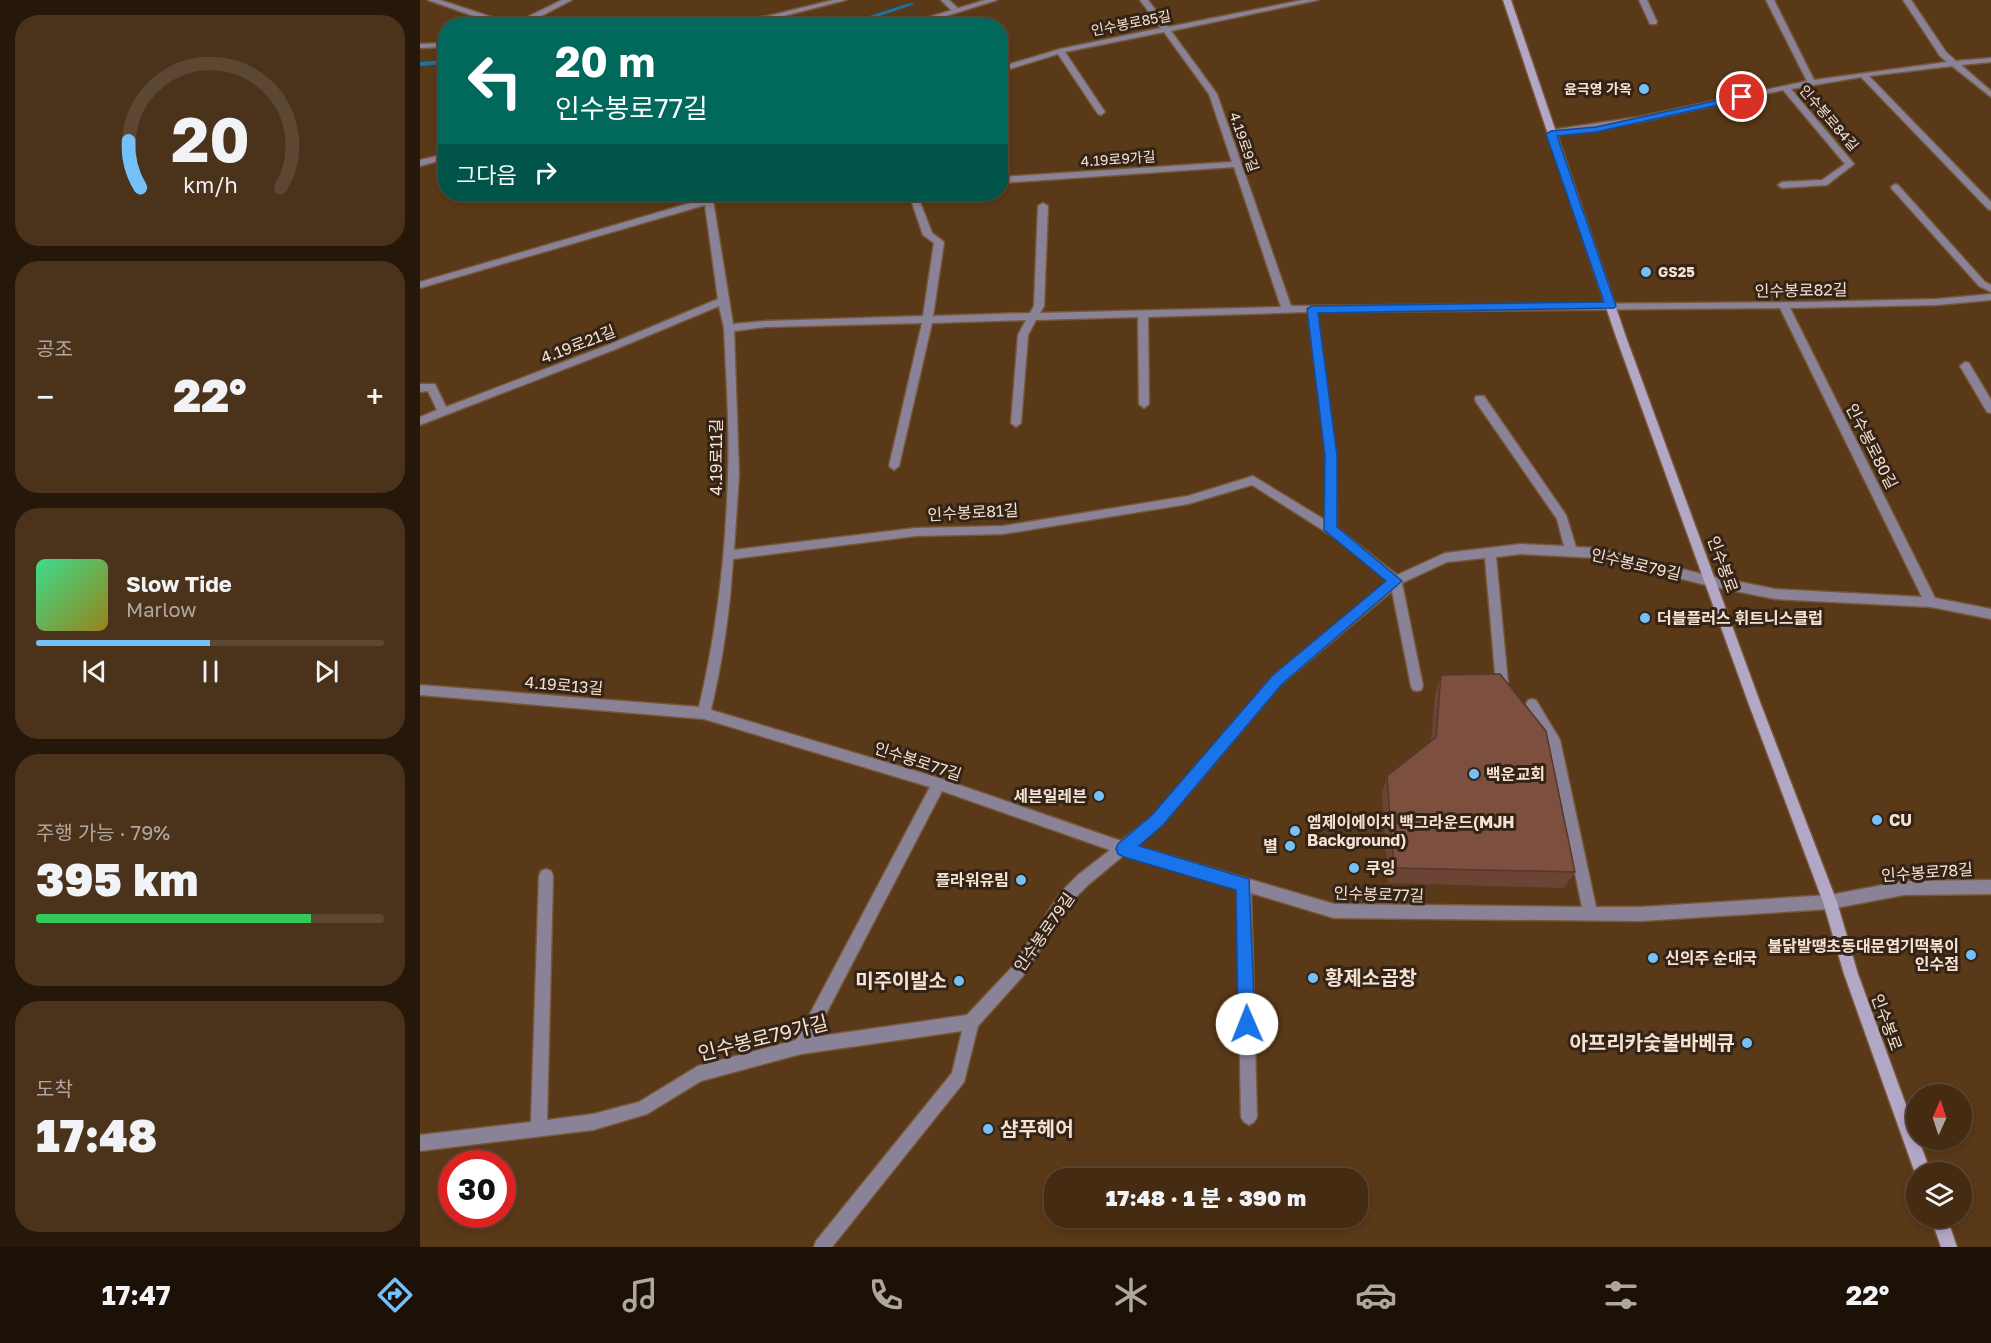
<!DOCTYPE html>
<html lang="ko">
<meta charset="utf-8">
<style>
body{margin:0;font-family:"Golos Text","Noto Sans KR",sans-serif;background:#4b331b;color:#f1f3f6;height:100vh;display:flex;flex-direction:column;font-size:22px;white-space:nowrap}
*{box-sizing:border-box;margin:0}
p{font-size:20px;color:#afa79f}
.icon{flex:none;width:33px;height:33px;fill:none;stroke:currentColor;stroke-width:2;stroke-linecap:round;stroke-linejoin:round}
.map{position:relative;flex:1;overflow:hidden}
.panel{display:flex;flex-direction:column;gap:15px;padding:15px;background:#25180a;width:420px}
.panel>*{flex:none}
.banner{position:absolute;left:18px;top:18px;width:570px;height:183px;border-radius:24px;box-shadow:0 3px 9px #0003,0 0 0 2px #5c4732;background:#00695c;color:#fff;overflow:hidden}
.needle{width:39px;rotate:3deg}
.fabs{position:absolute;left:1486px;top:1084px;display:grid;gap:12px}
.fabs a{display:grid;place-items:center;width:66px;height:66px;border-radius:50%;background:#442b12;box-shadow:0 3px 9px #0003,0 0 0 2px #5c4732;font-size:30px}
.speed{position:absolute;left:18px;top:1150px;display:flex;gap:12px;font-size:30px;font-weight:700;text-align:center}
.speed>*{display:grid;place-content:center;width:78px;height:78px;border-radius:50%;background:#442b12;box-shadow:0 3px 9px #0003,0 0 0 2px #5c4732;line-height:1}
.speed .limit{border:9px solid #d22;background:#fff;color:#111}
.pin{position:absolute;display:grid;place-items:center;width:51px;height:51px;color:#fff;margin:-26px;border:3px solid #fff;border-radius:50%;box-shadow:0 2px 6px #0007}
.me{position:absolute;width:66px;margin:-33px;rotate:359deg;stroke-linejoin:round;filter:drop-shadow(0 0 4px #0008)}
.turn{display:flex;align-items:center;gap:21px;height:126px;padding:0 18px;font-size:27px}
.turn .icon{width:78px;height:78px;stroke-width:2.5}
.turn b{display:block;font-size:42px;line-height:51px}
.then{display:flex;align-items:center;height:57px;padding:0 18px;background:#0003;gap:12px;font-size:22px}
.big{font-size:45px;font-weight:800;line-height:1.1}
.panel .tile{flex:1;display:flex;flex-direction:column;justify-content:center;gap:9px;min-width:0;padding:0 21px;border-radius:24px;background:#4b331b}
.panel .dial{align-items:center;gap:0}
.dial svg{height:156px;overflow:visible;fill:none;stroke:#5c4732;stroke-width:7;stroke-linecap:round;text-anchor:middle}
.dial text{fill:#f1f3f6;stroke:none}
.song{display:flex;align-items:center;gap:18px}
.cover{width:72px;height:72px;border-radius:9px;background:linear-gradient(135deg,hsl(150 70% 55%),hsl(50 70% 35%))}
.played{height:6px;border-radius:3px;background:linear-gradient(90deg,#75c0f6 50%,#5c4732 50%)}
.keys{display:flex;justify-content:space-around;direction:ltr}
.heat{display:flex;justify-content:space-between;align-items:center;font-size:33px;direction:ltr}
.charge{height:9px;border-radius:4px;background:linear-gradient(90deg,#34c759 79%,#5c4732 0)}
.trip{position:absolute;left:624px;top:1168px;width:324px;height:60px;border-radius:24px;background:#442b12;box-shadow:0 3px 9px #0003,0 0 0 2px #5c4732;font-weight:800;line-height:60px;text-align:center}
.menu{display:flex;height:96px;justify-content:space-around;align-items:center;background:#1b1107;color:#afa79f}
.menu .icon{width:42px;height:42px}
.menu .active{color:#75c0f6}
.menu b{font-size:27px;color:#f1f3f6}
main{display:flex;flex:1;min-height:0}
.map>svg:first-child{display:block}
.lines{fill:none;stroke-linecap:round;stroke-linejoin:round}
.stream{fill:#1973a9;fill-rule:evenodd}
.minor-casing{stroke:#765739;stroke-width:3}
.tertiary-casing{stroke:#765739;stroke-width:3}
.secondary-casing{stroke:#765739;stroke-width:3}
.minor{fill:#8a8397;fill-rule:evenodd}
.tertiary{fill:#8a8397;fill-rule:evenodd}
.secondary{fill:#b3a7c6;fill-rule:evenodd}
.wall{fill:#6b4435}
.building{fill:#7c4f3e;stroke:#57372b;stroke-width:1.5}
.route{fill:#1a73e8;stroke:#114b97;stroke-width:1.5}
.poi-dot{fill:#75c0f6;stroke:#342417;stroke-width:2}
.labels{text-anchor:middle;stroke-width:6;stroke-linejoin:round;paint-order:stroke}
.far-street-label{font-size:14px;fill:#f7e1d0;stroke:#342417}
.far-poi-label{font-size:14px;font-weight:bold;fill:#f7e1d0;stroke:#342417;text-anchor:end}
.street-label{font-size:16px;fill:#f7e1d0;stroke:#342417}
.poi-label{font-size:16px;font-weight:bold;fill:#f7e1d0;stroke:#342417;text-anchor:start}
.near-poi-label{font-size:20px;font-weight:bold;fill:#f7e1d0;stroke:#342417;text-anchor:start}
.near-street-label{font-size:20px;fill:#f7e1d0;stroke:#342417}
</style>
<main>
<section class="panel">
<div class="tile dial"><svg viewBox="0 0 100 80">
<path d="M14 69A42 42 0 1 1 86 69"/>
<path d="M14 69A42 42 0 0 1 8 45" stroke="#75c0f6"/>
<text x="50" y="56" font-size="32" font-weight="700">20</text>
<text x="50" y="72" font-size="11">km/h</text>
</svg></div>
<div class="tile"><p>공조</p>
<div class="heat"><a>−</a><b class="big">22°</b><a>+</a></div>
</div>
<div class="tile">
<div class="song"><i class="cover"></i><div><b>Slow Tide</b><p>Marlow</p></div></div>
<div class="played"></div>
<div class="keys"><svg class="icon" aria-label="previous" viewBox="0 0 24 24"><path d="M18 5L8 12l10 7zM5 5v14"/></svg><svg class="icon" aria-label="pause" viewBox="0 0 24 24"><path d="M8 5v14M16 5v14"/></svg><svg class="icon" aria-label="next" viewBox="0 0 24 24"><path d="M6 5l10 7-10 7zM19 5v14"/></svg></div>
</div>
<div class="tile"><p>주행 가능 · 79%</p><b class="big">395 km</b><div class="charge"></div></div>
<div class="tile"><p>도착</p><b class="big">17:48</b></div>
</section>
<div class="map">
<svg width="1571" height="1247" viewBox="0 0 1571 1247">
<rect width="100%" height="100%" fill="#5a3918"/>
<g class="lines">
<path class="stream" d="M490,3L495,4L430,26H418Z
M26,60V64L0,66V62Z"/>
<defs>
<path id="minor" d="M8,0H20L93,24L142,0H152L102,26H82Z
M413,0H426L348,20L308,26H283L348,16Z
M521,0H529L540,10L533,12Z
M720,0H728L748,27L883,0H898L751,31L797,94L871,306L1388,302L1517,299L1571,294V300L1517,305L1370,308L1515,598L1571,609V619L1511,607L1355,599L1290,586L1178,558L1101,554L1076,557L1088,683L1086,687L1082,688L1078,687L1076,683L1065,558L1027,562L982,583L1003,686L1001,690L997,691L993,690L991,686L972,591L861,684L743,824L716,846L914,904L1162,907L1128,741L1106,704L1108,700L1112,699L1116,700L1140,740L1176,907H1221L1410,895L1484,881L1571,880V894L1484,895L1410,909L1221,921L914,918L831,893L837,1117L834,1122L829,1125L824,1122L821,1117L817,889L704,855L668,885L651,902L603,976L558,1026L544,1082L412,1247H394L396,1241L532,1073L542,1031L381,1054L281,1081L227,1114L173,1130L0,1151V1135L111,1122L119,876L121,871L126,869L131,871L133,876L127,1120L173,1114L219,1102L278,1066L376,1040L510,787L284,719L0,695V685L279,707C297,631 306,553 308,475C310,426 306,377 304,328L299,306L196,349L0,425V417L17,410L8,391L0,392V384H15L26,407L188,345L298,299L285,205L0,288V282L284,199V194H292L313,324L346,321L503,316L514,243L503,235L489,194H497L512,233L524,242L513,316L610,313L614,306L618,206L623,203L628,206L624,306L620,313L861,307L814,167L580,183V177L812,162L789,94L744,32L645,52L685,112L681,115L678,114L638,54L580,72V67L640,49L741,28ZM1360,308L1502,597L1355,589L1290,576L1178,548L1156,547L1146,515L1064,396H1056L1055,399L1056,402L1137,519L1144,546L1101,544L1025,553L977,575L917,528L916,456L897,312ZM888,312L906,456L905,520L833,476L768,496L583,526L496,528L314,550L319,474L314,331L346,327L502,323L469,466L474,470L479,466L512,323L606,320L598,335L591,423L596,427L601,423L608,335L616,320L718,317L719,404L724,408L729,404L728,317ZM832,485L920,541L968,581L853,676L733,816L701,841L519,778L291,710C303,659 310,610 313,559L496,536L583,534L768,504ZM522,791L690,850L658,875L641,892L593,966L547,1015L394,1037Z
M1219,0H1227L1237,22L1236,24H1230Z
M1346,0H1354L1394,80L1527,62L1520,56L1483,0H1491L1526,52L1536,61L1571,58V62L1541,65L1571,91V97L1532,66L1449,76L1571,202V210L1568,209L1441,77L1371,89L1434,164L1407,185L1362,188L1358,185L1362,182L1402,180L1425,164L1363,90L1219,122L1131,136L1127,133L1131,130L1219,117L1387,81Z
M26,43V47L0,48V44Z
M1475,184L1478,185L1565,282L1571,285V292L1559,286L1472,189L1471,187Z
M1545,362L1549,363L1571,400V413L1567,412L1540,366Z"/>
<path id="tertiary" d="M565,0H577L494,26H480Z
M26,154V159L0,166V160Z"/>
<path id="secondary" d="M1083,0H1091L1206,337L1340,702L1417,902L1438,974L1497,1135V1140H1499L1511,1173H1497V1178L1495,1173L1424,974L1403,902L1328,702L1196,337Z
M1511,1218H1527L1537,1247H1521Z"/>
</defs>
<use href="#minor" class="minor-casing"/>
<use href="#tertiary" class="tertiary-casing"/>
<use href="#secondary" class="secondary-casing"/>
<use href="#minor" class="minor"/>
<use href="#tertiary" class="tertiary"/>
<use href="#secondary" class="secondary"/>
</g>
<path class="wall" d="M1021,675L1155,872L1144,888L968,883L962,794L967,776L1011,741L1015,694Z"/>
<path class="building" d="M1080,674L1126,731L1155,872L974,868L967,776L1016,737L1021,675Z"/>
<path class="route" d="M1322,95H1325V99L1176,132L1137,136L1196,306L1194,308L898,313L917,456V527L982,581L862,684L743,825L719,846L829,879L835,1024L833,1030L827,1033L821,1030L818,1024L816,890L704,857L698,854L696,849L698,844L732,815L852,676L966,581L904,530L905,456L887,309L892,306L1184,302L1126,134L1131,131L1176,127Z"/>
<g class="poi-dot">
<circle cx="1224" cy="89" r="6"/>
<circle cx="1226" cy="272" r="6"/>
<circle cx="1225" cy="618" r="6"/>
<circle cx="1054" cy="774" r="6"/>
<circle cx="679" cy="796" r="6"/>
<circle cx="1457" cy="820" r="6"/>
<circle cx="875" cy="831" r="6"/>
<circle cx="870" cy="846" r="6"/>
<circle cx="934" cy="868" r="6"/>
<circle cx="601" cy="880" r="6"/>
<circle cx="1551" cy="955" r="6"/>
<circle cx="1233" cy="958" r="6"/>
<circle cx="893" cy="978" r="6"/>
<circle cx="539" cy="981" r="6"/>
<circle cx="1327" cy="1043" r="6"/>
<circle cx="568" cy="1129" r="6"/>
</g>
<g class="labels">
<g class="far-street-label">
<text transform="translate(711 23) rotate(-11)" y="5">인수봉로85길</text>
<text transform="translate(1409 118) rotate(49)" y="5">인수봉로84길</text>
<text transform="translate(824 142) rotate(71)" y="5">4.19로9길</text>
<text transform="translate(698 159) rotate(-4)" y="5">4.19로9가길</text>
</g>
<g class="far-poi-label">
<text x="1212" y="94">윤극영 가옥</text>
<text x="1238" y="277" text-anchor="start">GS25</text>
</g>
<g class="street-label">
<text transform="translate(1381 290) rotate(-1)" y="6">인수봉로82길</text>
<text transform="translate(158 344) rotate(-21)" y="6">4.19로21길</text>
<text transform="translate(1452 446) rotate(63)" y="6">인수봉로80길</text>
<text transform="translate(296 457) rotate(-90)" y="6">4.19로11길</text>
<text transform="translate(553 512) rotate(-3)" y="6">인수봉로81길</text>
<text transform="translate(1216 564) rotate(13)" y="6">인수봉로79길</text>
<text transform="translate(1303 564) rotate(70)" y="6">인수봉로</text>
<text transform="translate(144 685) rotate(5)" y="6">4.19로13길</text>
<text transform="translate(498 761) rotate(18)" y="6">인수봉로77길</text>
<text transform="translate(1507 872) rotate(-4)" y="6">인수봉로78길</text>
<text transform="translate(959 894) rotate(2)" y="6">인수봉로77길</text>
<text transform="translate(624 932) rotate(-55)" y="6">인수봉로79길</text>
<text transform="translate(1467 1022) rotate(70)" y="6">인수봉로</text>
</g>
<g class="poi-label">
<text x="1237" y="624">더블플러스 휘트니스클럽</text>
<text x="1066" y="780">백운교회</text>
<text x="667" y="802" text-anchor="end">세븐일레븐</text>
<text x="1469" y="826">CU</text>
<text x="887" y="828">엠제이에이치 백그라운드(MJH<tspan x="887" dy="18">Background)</tspan></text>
<text x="858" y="852" text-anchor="end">별</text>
<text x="946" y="874">쿠잉</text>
<text x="589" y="886" text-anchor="end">플라워유림</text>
<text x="1539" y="952" text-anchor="end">불닭발땡초동대문엽기떡볶이<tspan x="1539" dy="18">인수점</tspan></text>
<text x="1245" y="964">신의주 순대국</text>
</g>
<g class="near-poi-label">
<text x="905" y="985">황제소곱창</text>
<text x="527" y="988" text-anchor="end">미주이발소</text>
<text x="1315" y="1050" text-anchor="end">아프리카숯불바베큐</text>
<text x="580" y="1136">샴푸헤어</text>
</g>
<g class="near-street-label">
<text transform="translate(343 1038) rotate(-14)" y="7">인수봉로79가길</text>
</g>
</g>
</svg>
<div class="fabs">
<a><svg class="needle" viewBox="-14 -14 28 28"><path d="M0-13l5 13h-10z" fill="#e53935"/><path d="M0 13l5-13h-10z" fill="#afa79f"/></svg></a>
<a><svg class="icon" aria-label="layers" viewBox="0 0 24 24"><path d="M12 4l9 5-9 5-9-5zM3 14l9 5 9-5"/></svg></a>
</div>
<div class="speed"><div class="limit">30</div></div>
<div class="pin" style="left:1322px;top:97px;background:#d93025"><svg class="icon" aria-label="arrive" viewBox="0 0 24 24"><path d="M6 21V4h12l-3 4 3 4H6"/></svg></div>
<svg class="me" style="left:827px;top:1024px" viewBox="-20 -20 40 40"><circle r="19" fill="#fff"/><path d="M0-13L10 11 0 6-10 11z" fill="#1a73e8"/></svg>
<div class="trip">17:48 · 1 분 · 390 m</div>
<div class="banner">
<div class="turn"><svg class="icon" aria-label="left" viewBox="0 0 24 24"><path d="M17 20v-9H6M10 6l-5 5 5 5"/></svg><div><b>20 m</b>인수봉로77길</div></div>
<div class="then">그다음<svg class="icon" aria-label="right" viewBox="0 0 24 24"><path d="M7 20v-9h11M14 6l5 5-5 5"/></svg></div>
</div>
</div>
</main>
<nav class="menu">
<b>17:47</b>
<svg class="icon active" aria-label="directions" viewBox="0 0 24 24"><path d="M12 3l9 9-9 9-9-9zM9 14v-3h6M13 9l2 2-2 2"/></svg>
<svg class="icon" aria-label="music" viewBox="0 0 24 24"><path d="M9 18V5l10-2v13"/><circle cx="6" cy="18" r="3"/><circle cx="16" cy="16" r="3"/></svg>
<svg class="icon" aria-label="phone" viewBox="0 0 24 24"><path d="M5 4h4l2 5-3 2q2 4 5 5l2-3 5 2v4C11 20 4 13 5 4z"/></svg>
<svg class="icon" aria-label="climate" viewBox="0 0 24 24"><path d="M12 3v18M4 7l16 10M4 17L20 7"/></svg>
<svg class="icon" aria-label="car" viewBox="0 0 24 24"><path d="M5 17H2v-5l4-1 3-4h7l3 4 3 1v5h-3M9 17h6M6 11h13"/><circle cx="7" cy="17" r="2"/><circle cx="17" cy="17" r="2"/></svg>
<svg class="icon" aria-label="filters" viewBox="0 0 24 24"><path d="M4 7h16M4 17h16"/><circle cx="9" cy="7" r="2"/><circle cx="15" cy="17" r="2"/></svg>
<b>22°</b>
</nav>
